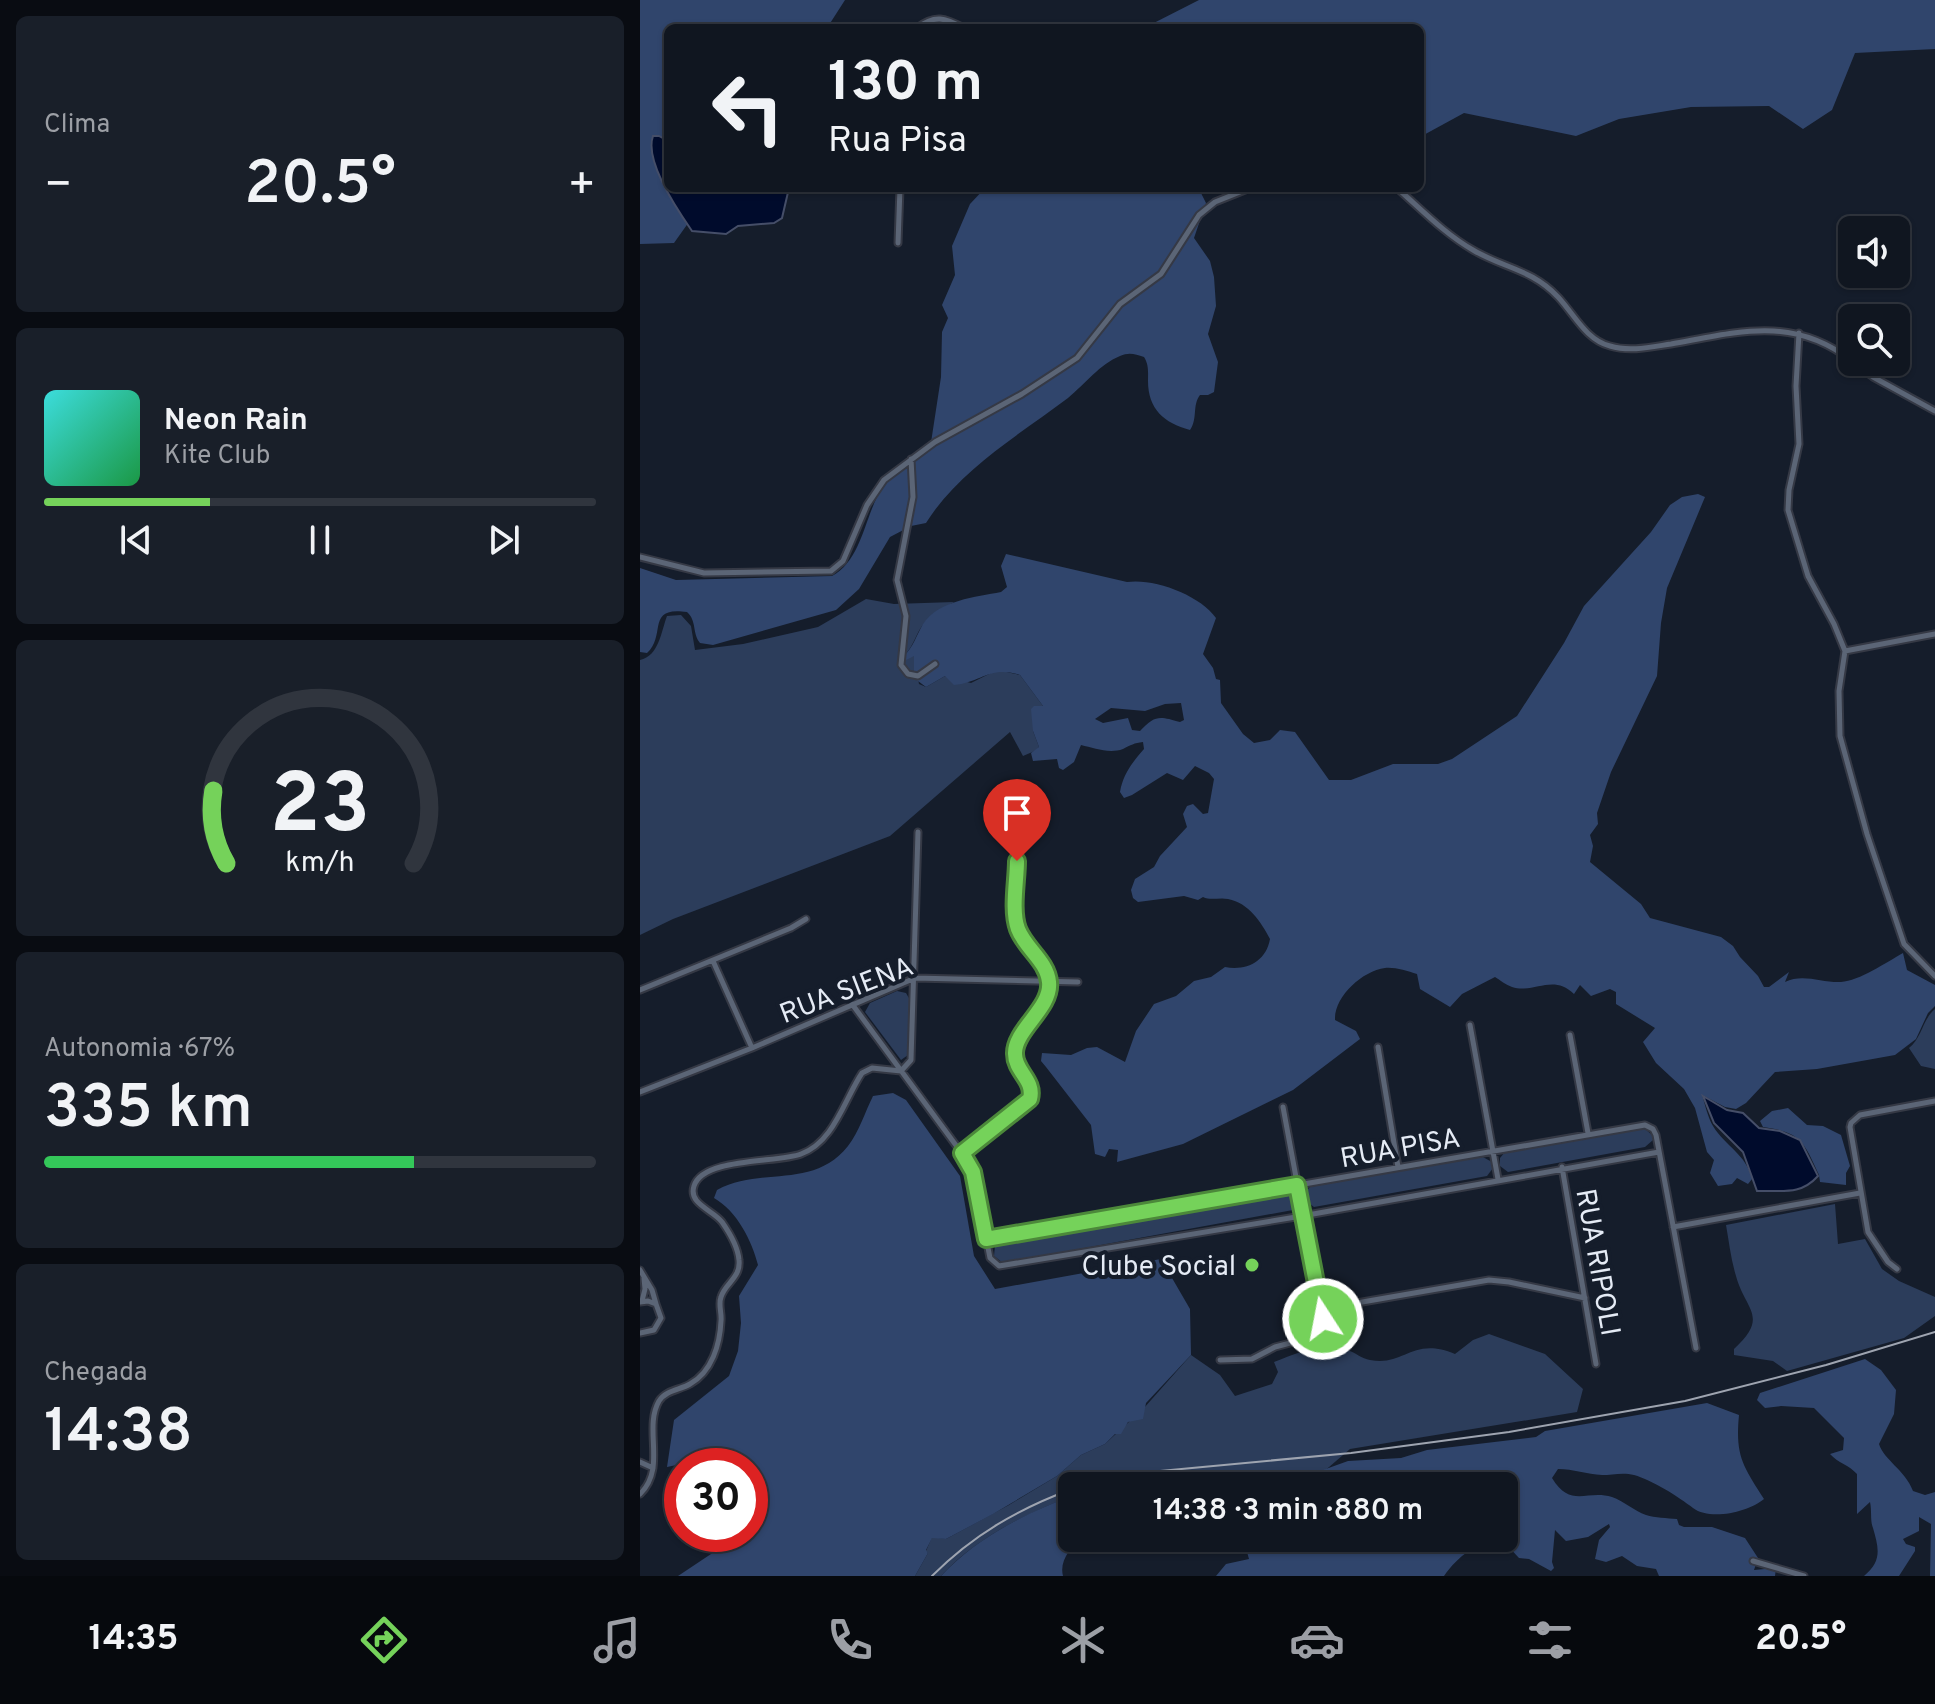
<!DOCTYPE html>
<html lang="pt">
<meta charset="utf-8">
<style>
body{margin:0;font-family:Overpass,sans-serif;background:#191f29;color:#f1f3f6;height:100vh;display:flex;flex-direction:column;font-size:30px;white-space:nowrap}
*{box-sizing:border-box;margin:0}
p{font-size:26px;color:#9c9fa5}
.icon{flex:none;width:44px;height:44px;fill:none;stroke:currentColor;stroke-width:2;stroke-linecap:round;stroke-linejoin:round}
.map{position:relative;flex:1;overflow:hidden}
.panel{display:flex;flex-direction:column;gap:16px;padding:16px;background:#090c12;width:640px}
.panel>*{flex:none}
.guide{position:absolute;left:24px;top:24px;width:760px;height:168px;border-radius:12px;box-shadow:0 2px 6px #0004,0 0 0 2px #30353e;background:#101620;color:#f1f3f6;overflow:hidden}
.buttons{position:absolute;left:1198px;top:216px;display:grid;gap:16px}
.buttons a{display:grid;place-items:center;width:72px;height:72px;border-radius:12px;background:#101620;box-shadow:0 2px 6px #0004,0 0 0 2px #30353e;font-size:40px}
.speed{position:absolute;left:24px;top:1448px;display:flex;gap:16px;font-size:40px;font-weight:700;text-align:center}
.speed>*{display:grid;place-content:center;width:104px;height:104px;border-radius:50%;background:#101620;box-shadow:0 2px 6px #0004,0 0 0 2px #30353e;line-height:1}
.speed .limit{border:12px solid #d22;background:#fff;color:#111}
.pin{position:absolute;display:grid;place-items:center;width:68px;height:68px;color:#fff;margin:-82px -34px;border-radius:50% 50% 50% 0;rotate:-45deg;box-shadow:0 0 8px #0007}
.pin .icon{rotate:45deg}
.me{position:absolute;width:88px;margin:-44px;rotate:349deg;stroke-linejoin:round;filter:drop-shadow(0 0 6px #0008)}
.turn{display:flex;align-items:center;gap:28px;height:168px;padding:0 32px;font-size:36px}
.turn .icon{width:104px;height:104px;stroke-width:2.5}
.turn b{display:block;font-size:56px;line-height:68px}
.big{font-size:60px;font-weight:600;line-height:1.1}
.panel .widget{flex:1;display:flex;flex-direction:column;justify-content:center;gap:12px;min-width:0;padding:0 28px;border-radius:12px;background:#191f29}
.panel .dial{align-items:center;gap:0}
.dial svg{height:208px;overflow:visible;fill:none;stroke:#30353e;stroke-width:7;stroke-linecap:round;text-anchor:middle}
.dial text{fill:#f1f3f6;stroke:none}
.song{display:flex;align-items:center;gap:24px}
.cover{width:96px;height:96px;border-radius:12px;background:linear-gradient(135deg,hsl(180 70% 55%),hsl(140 70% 35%))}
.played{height:8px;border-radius:4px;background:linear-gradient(90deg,#75d25a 30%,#30353e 30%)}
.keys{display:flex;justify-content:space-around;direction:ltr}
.heat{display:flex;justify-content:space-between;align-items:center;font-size:44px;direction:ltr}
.charge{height:12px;border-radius:6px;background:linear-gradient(90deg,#34c759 67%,#30353e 0)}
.trip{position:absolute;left:418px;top:1472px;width:460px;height:80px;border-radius:12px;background:#101620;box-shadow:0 2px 6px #0004,0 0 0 2px #30353e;font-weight:600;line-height:80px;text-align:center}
.tab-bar{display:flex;height:128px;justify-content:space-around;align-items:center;background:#06090d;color:#9c9fa5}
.tab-bar .icon{width:56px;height:56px}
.tab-bar .active{color:#75d25a}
.tab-bar b{font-size:36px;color:#f1f3f6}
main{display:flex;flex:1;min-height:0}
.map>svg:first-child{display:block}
.green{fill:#2c3d5b}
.forest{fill:#30456c;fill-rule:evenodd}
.water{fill:#000b2c;stroke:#454e68;stroke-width:2}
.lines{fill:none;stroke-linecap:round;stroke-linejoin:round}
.street-casing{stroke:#353945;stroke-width:9}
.street{stroke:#5b6576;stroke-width:5}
.rail{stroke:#9ea4b0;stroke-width:2}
.route-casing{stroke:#4c883a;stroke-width:20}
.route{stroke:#75d25a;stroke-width:14}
.poi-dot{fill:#75d25a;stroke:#151d2b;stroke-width:3}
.labels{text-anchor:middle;stroke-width:8;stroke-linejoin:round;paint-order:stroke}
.street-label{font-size:28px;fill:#e5ebf5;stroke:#151d2b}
.poi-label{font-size:28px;fill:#e5ebf5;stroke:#151d2b;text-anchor:end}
</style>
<main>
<section class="panel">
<div class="widget"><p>Clima</p>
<div class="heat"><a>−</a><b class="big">20.5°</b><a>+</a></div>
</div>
<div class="widget">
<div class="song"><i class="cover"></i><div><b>Neon Rain</b><p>Kite Club</p></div></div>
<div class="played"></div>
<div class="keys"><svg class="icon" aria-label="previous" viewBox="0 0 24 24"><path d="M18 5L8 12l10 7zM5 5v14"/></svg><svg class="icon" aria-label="pause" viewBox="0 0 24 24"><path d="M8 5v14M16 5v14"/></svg><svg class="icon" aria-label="next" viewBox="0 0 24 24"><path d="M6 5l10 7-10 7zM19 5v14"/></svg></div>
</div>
<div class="widget dial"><svg viewBox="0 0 100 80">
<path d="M14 69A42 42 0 1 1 86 69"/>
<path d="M14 69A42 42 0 0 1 9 41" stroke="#75d25a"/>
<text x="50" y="56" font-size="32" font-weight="700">23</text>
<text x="50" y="72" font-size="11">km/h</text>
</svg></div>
<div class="widget"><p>Autonomia · 67%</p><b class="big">335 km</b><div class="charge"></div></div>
<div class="widget"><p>Chegada</p><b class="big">14:38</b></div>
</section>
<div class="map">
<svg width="1295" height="1576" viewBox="0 0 1295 1576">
<rect width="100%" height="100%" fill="#151d2b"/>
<path class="green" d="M226,599L254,604L314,602C305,608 292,613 285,622C275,634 275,645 263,657L274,655L279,684L286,687L305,676L331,683L357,670L380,675L403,706L393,731L399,747L397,750L383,756L370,732L250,836L33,919L0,935V660C19,656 21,632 27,616L41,615L51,626L55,650L103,644L178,627Z
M257,991L266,993L270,1000L268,1055L261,1060L225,1012L230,1003Z
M1295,1009V1069L1281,1066L1269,1048C1282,1038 1282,1020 1295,1009Z
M1003,1127L1012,1135L1013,1140L1005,1147L868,1172L860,1166V1158L865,1152Z
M841,1156L852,1162L853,1168L847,1176L674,1207L666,1201V1191L670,1187Z
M647,1191L657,1198V1205L653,1210L363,1263L354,1256L355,1246L359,1243Z
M1195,1204L1198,1244L1225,1239L1242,1269L1259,1281L1295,1297V1316L1264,1338L1147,1371L1133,1361L1094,1355V1349C1130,1316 1105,1310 1096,1276C1091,1260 1089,1242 1086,1225Z
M849,1334L905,1354L943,1389L937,1412L710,1449L667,1486H510C496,1477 480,1485 465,1486C454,1487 443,1486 432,1486V1496C385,1514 336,1538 301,1576H275L288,1553L286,1551L292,1537L306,1539L369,1505L417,1476L441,1455L465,1444L504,1408L551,1355L580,1375L595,1396L632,1384L638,1372L634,1362C657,1353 683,1342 707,1350C715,1352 722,1359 730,1360C764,1367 772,1336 815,1354L833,1340Z"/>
<path class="forest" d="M0,0H205L187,28H28V188H73L34,243L0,244Z
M559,0H1295V49L1215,53L1192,110L1163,129L1129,106L1051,107L979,119L936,136L824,113L780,137V28H504Z
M345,188L559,189L566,203L554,238L570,261L574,277L576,306L568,334L578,362L574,392L568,395H560C552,405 558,419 550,430C524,423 508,409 508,381C508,372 509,365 504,357C495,354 489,352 480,356C460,364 445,384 428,398C379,435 319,470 286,523L271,526L250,537L219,589L196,610L73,645L60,643C52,633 57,621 47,612C5,606 27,635 7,653L0,652V568L36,580L192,576C220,561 224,522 238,495C248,475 272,462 290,449L301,377L302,332L308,318L302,305L315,275L312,246L330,204Z
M1058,494L1065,497L1027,588L1021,623L1017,676L971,772L957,813L958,824L950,835L953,846L950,862L1001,904L1010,918L1081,937L1093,946L1100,957L1118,976L1124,987H1129L1149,972L1145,982C1163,973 1182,983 1201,982C1219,981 1247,962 1263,953L1267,970L1295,985V1006L1288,1013L1276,1039L1255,1055L1177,1069L1135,1072L1106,1103L1096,1109L1085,1107L1062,1095C1065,1104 1068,1118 1073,1126C1085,1146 1107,1155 1112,1179L1108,1184L1097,1178L1092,1184L1078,1186L1070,1173L1074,1160L1067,1152L1055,1108L1044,1089L1016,1063L1003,1042L1015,1028L976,1004V992L970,989L951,996L940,985L934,994C913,973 894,994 872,987C866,985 860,980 855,977L822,994L810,1007L780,989L777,974C767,971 755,967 745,968C722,971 694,997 695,1020L716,1031L720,1039L653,1090L543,1144L477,1162L478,1150L469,1149L465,1157L455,1154L451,1125L406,1067L401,1061L402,1053L431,1055L447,1048L457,1047L485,1062L496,1031L514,1004L536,996L554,981L571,977L585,967C606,971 626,962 630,939C621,922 609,903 588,899C579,897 571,901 563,897L558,900L544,896L498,902L493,898L491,890L495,879L514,867L520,856L547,827L543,814L547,806L553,804L563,814L568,813L574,779L569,773L555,766L543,780L527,773L492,795L484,798L480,792C483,774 492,763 504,749L503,742C494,743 491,745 483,749C469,754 454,748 441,745L434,762L423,770L419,768L417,759L393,761L391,753L399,747L393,731L391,709L394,706H403L380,675C350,665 342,682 314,685L305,676L286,687L274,678V656L264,661L263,657C274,646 276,636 283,624C299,600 336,597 361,592L367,587L361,566L366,554L487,582C514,578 560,595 576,618L563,654L573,668L576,679L580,680L581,703L603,734L614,743L630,740L640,730L655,732L689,780H711L753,764H798L812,759L877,716L924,643L944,606L1011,532L1030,505L1042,497ZM541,703L544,720L540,722C519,716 515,715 500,731L492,730L488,718L463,723L455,719L471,708L505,711L525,704Z
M253,1093L266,1100L320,1176L334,1256L355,1289L521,1259L550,1309L551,1355L506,1403L503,1419L488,1422L481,1434H475L465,1444L441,1455L417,1476L353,1514L306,1539L292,1538L286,1550L288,1553L275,1576H38L101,1534H110V1466H74L65,1459L27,1467L34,1420L89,1376L98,1351L101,1323L99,1296L118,1265C112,1241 97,1211 74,1198L77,1190C122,1166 173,1190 208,1146C219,1132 225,1112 233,1096Z
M1148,1108L1167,1125L1183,1126L1201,1135L1210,1166L1206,1173V1185L1180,1182L1179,1175C1164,1142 1161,1132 1123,1127L1120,1121L1132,1111Z
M1225,1359L1241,1370L1256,1390L1254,1414L1239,1444C1244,1460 1265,1470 1273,1491L1285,1495L1295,1492V1576H1290L1291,1524L1279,1517V1531L1263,1539L1266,1544L1275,1547V1551L1259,1576H1224C1242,1561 1239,1549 1233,1528C1230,1521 1232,1511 1230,1502L1217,1514V1474C1209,1465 1198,1463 1190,1454L1203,1450L1204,1438L1174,1408L1141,1406L1125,1408L1117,1400L1120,1393Z
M1067,1403L1099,1415C1095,1456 1103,1466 1124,1499C1109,1512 1070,1521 1053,1508C1039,1497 1012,1480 994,1475C983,1472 972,1475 962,1475C947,1474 933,1469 918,1469L912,1478C931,1509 947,1489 972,1497C984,1501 994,1511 1006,1515C1015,1518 1027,1518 1037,1519L1039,1525L1044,1527H1072L1105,1538L1118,1558L1114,1570L1136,1568L1135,1576H1019L1016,1569L997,1566L982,1556L966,1562L955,1559L959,1540L970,1527L969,1524L948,1537L926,1541L915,1530L912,1562L914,1568L911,1571L889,1559L879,1558L864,1542C837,1541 819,1555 804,1576H576L586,1564L609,1559L603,1538H864V1486H694L697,1484L695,1482L679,1476L683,1470L708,1461L761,1458L787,1450L896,1437L905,1431Z
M432,1496V1538H443C431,1546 419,1561 423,1576H301C335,1539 385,1513 432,1496Z"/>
<path class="water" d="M13,136H19L28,141V188H149L142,218L134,223L98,226L86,234L52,231C38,211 4,161 13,136Z
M1063,1096L1087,1110L1103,1113L1119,1128L1140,1131L1160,1140L1178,1176C1160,1196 1142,1190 1117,1191L1103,1152L1074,1123Z"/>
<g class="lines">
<defs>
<path id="street" d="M277,28C295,14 305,18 324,28
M757,188C782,210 805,234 833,250C863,268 892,269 918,297C934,314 946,340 970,346C990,352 1011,347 1031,344C1098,332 1153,315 1212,361
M258,243L260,188
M1159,333L1156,386L1159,444L1149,490L1148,510L1168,576L1194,624L1205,651L1199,691L1200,736L1227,834L1264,944L1295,976
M1213,362L1233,377L1295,411
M271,459L273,497L257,580L266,616L261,665L268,674L278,676L295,664
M0,557L64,573L191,571L203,561L227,505L244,480L295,442L382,394L437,358L480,304L521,274L559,215L575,202L610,188
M1205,651L1295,634
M73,961L112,1048
M0,990L151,928L166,919
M212,1004L329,1163L333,1172L350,1258L359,1266L662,1216L1019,1152
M830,1025L858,1179
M930,1035L948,1133
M738,1047L758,1167
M0,1092L112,1048L275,978L438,982
M322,1153L390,1099C395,1080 375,1072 375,1054C374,1030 412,1008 409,983C407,958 380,942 376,917C377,877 387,825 366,789
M922,1167L956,1364
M1033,1227L1220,1193
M346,1239L1005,1125L1013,1129L1016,1135L1056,1348
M1257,1269L1248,1262L1228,1232L1210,1127L1211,1123L1220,1115L1295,1101
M0,1270L12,1290L16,1304
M2,1301L5,1289L4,1278
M0,1302L8,1301L16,1304L21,1318L14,1330L0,1333
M682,1309L849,1280L869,1282L945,1298
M580,1360L612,1359L635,1347L673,1337L679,1333L683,1323L643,1107
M0,1462L13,1468
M0,1494C27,1468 3,1429 19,1401C26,1390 40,1390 50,1384C72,1372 80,1344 81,1321C82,1313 78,1305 81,1297C85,1283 101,1278 99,1260C98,1248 89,1232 82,1222C73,1210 48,1204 54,1186C63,1157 139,1163 161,1154C194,1142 204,1100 222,1073L232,1068L261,1071L271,1060L278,832
M1113,1561L1164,1576"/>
</defs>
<use href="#street" class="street-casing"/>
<use href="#street" class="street"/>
<path class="rail" d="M441,1486L488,1474L711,1453L869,1432L1045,1401L1186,1365L1295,1332
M292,1576C333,1535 378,1509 432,1489"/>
</g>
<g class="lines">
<defs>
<path id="route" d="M377,861C377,881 371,910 378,929C385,948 407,961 409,982C412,1008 374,1030 375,1054C375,1072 395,1080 390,1099L322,1153L333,1172L346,1239L657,1185L683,1319"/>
</defs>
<use href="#route" class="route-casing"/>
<use href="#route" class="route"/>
</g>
<circle class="poi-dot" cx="612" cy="1265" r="8"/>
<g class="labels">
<g class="street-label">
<text transform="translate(206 989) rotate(-21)" y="10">RUA SIENA</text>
<text transform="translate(760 1147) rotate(-10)" y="10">RUA PISA</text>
<text transform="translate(959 1262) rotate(80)" y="10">RUA RIPOLI</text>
</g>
<g class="poi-label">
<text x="596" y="1275">Clube Social</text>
</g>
</g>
</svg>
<div class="buttons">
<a><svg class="icon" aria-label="sound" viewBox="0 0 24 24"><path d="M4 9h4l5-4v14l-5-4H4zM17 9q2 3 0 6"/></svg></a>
<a><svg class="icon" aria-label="search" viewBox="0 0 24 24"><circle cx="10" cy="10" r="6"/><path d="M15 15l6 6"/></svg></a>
</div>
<div class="speed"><div class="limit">30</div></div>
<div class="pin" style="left:377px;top:861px;background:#d93025"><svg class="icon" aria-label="arrive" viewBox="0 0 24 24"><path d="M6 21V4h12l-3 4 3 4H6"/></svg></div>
<svg class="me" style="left:683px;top:1319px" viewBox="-20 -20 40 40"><circle r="17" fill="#75d25a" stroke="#fff" stroke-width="3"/><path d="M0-11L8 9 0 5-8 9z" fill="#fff"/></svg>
<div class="trip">14:38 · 3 min · 880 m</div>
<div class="guide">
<div class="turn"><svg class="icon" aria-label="left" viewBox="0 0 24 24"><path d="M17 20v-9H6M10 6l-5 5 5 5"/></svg><div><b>130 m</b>Rua Pisa</div></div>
</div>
</div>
</main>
<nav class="tab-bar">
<b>14:35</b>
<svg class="icon active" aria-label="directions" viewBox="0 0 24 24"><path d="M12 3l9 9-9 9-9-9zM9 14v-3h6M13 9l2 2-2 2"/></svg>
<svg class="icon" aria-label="music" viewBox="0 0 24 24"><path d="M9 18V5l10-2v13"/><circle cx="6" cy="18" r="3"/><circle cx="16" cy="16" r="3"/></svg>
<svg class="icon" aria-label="phone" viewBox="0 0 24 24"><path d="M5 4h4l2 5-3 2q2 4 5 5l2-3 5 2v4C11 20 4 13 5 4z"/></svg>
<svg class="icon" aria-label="climate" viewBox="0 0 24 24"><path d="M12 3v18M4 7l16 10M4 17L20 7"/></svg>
<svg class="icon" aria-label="car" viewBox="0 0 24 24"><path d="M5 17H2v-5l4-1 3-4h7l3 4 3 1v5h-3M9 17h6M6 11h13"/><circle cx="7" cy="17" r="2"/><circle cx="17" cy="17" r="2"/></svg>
<svg class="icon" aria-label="filters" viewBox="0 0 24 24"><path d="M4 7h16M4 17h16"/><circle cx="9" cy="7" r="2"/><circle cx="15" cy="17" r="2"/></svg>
<b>20.5°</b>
</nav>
